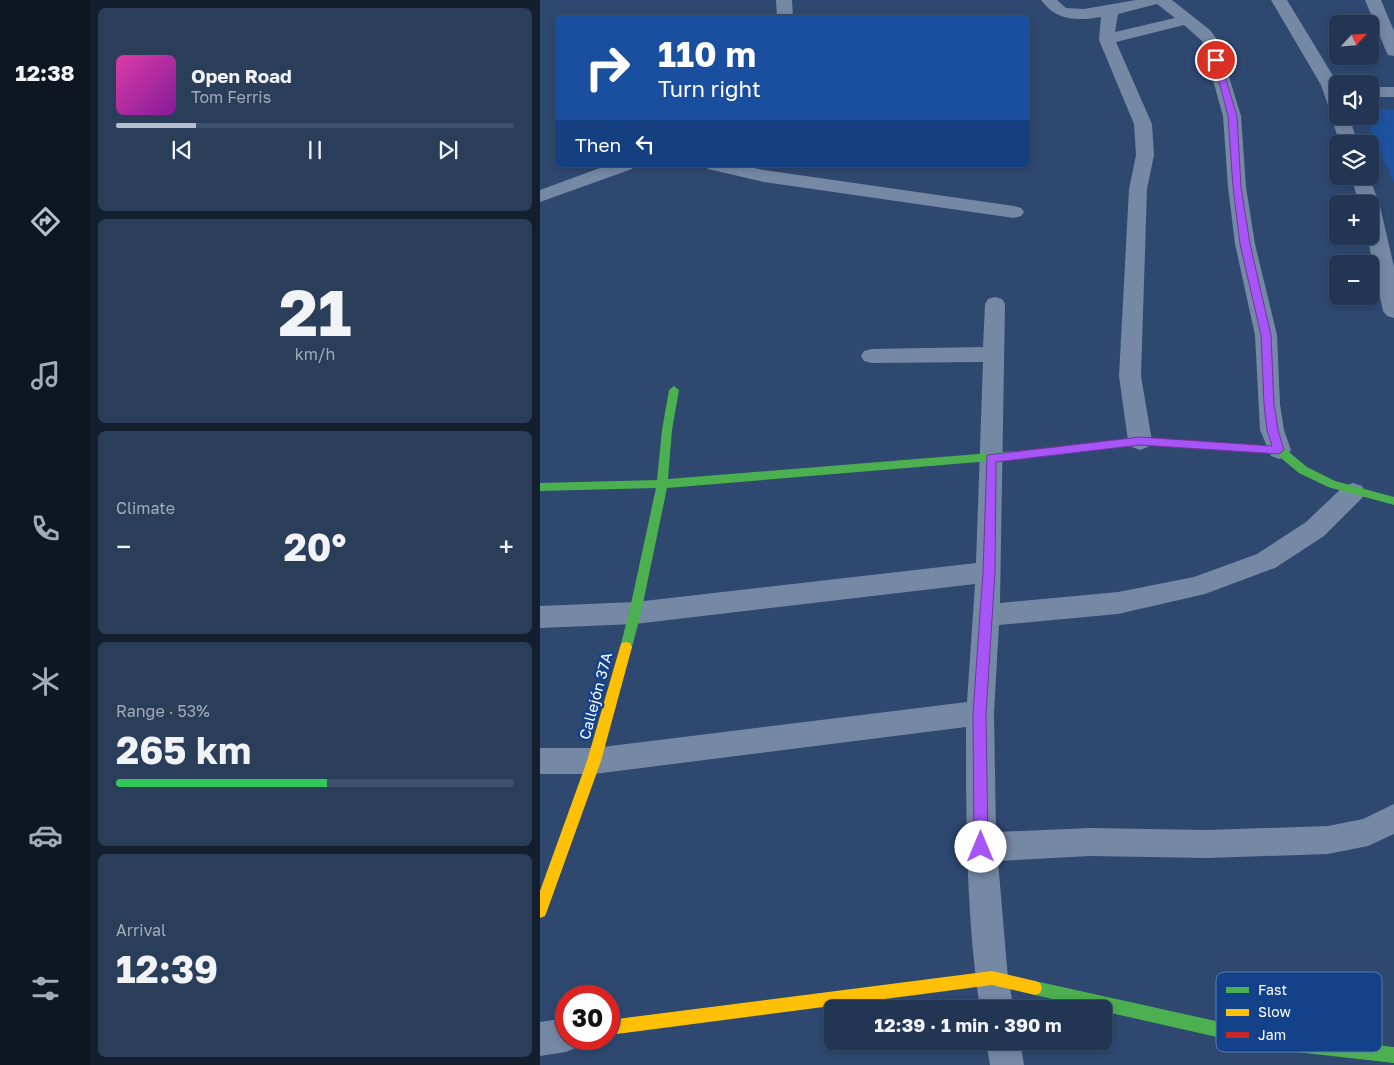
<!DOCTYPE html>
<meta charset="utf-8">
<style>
body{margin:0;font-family:"Golos Text",sans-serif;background:#2a3e5a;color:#f1f3f6;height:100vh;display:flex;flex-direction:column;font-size:19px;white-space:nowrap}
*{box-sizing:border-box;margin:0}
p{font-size:16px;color:#a2abb8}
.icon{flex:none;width:28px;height:28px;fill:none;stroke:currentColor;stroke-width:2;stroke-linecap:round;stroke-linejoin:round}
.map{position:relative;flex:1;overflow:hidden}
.drawer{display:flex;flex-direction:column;gap:8px;padding:8px;background:#131e2e;width:450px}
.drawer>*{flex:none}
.banner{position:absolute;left:15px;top:15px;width:475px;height:152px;border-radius:8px;box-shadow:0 2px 8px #0003,0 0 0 1px #3f506b;background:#1a4fa0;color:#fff;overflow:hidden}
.needle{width:32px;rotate:64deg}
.tools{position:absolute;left:789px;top:15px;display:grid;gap:10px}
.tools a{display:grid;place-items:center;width:50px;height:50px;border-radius:8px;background:#223654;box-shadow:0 2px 8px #0003,0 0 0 1px #3f506b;font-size:25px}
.speed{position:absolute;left:15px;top:985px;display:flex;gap:10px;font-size:25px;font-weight:700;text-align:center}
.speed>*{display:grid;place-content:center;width:65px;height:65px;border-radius:50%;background:#223654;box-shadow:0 2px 8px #0003,0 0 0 1px #3f506b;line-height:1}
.speed .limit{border:8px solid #d22;background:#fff;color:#111}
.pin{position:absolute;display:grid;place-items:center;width:42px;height:42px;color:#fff;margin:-21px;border:2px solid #fff;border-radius:50%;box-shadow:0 1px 5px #0007}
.me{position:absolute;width:55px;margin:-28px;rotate:0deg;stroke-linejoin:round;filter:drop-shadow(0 0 4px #0008)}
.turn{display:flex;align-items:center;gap:18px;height:105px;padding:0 20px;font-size:22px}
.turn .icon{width:65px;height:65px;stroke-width:2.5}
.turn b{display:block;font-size:35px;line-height:42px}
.then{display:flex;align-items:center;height:48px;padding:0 20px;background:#0003;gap:10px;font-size:19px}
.big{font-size:38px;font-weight:700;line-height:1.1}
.drawer .card{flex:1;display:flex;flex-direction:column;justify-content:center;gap:8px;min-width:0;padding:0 18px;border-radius:8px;background:#2a3e5a}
.drawer .dial{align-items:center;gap:0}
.dial b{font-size:65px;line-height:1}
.song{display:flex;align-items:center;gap:15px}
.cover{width:60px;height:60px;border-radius:8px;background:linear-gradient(135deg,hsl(320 70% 55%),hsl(290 70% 35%))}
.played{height:5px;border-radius:2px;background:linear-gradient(90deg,#b6bfcd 20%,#3f506b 20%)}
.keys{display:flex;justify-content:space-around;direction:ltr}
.heat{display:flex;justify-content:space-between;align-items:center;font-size:28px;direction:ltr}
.charge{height:8px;border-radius:4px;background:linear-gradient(90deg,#34c759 53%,#3f506b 0)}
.trip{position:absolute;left:284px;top:1000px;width:288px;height:50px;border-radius:8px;background:#223654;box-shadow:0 2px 8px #0003,0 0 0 1px #3f506b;font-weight:700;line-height:50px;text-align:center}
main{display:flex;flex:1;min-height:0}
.dock{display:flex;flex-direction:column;width:90px;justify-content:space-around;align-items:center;background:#0e1622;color:#a2abb8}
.dock .icon{width:35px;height:35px}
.dock .on{color:#b6bfcd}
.dock b{font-size:22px;color:#f1f3f6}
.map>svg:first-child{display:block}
.green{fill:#1e529e}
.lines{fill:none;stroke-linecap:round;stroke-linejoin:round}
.street{fill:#7588a4;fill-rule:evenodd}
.fast{fill:#4caf50;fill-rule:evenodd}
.slow{fill:#ffc107;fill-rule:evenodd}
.jam{fill:#c62828;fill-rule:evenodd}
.route{fill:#a855f7;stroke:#6d37a1}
.labels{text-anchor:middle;stroke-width:5;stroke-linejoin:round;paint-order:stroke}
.street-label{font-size:15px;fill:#fff;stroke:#13428b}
.key{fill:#13428b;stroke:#5a7bae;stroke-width:1}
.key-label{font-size:14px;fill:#fff}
</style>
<main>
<nav class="dock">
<b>12:38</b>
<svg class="icon on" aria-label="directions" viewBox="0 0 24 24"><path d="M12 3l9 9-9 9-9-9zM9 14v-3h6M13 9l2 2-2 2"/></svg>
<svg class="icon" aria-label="music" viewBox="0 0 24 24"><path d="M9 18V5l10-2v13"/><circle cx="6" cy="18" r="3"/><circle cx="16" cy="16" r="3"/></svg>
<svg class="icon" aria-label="phone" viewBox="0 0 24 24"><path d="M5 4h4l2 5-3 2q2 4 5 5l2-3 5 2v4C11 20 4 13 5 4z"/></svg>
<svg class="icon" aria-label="climate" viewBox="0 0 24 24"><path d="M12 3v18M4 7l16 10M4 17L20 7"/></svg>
<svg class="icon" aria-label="car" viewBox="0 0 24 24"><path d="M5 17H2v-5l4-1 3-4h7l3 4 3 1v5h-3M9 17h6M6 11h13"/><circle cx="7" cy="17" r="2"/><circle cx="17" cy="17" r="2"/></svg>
<svg class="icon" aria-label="filters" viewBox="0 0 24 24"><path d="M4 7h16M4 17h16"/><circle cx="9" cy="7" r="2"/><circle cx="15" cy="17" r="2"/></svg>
</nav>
<section class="drawer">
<div class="card">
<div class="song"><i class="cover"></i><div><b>Open Road</b><p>Tom Ferris</p></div></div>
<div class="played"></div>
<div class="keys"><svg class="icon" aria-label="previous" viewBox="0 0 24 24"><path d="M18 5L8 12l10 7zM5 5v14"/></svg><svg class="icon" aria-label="pause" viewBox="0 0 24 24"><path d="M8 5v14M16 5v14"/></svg><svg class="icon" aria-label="next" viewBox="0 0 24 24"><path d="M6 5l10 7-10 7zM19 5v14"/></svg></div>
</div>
<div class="card dial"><b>21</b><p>km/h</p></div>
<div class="card"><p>Climate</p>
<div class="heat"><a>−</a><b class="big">20°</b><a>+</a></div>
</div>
<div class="card"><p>Range · 53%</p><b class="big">265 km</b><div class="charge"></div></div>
<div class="card"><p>Arrival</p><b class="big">12:39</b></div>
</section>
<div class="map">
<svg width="854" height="1065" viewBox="0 0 854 1065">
<rect width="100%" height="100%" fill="#2e4870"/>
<path class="green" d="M830,109H854V183L824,116H830Z"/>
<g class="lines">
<path class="street" d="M236,0H252L253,18H237Z
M501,0H517L526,8L544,9L596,0H632L670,30L678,41L701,116L706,187L715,244L737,335L740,404L744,430L751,450L747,456L739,459L731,456L720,430L715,335L695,244L688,187L683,116L662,41L644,25L576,42L612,124L614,155L607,189L601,376L612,441L608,447L600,450L592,447L588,441L579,376L589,189L596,155L594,124L559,40L561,17C538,21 516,21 501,0ZM617,4L635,18L575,32L578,14Z
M731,0H747L798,84V116H809L818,144H800L791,116L794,112L789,108L781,85Z
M825,0H841L854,31V56L848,55L846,51Z
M830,87H854V97H830Z
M68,165H94L92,169L0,202V190Z
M166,165H200L224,170L474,206L481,208L484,212L481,216L474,218L224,182L168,169Z
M811,176H829L840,206L854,267V318L847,316L843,311L827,236H830V204H819Z
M455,297L462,299L465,304L460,603L578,592L654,577L717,554L766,522L804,486L813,483L822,486L825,492L822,498L784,536L735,568L665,594L578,614L459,625L454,713L456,832L550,828L667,830L788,826L823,819L854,804V834L828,846L788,854L667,858L550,856L458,861L468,978L474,1009H440C426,916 426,821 426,727L54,774H0V748H54L427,702L435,584L95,624L0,628V606L95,602L436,563L443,362L332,363L324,361L321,356L324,351L332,349L443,347L445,304L448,299Z
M26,1018V1039H41L38,1047L26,1052L0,1056V1022Z
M446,1041H480L484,1065H450Z"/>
<path class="fast" d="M134,386L139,390L132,430L128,479L475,451L480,455L475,459L127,488L101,613L92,647L90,651L86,652L82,651L80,647L89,613L116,488L0,491V483L117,480L122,430L129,390Z
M720,445L743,447L767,467L795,481L854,497V505L788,487L759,473L736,454L716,452L715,449L716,446Z
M495,981L730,1033L854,1047V1063L730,1049L562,1011V1009H554L495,995L490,993L488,988L490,983Z"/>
<path class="slow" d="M86,642L90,643L92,647L61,761L7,911L5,916L0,918V891L47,761L80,647L82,643Z
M452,971L495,981L500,983L502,988L500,993L495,995L452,985L69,1035V1020Z"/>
<path class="jam" d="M600,437L720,445L725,449L720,453L600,445L475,459L470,455L475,451Z"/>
</g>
<path class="route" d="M673,58L680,60L697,116L701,187L710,244L731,335L734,404L738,430L744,450L739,454L600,445L456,462L455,572L446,713L448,847L446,852L441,854L436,852L434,847L433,713L443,572L447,455L600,437L732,446L727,430L724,404L721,335L700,244L693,187L688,116Z"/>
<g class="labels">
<g class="street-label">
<text transform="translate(56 696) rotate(-75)" y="5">Callejón 37A</text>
</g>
</g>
<rect x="676" y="972" width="166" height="80" rx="8" class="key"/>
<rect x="686" y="987" width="23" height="6" fill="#4caf50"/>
<rect x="686" y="1009" width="23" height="7" fill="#ffc107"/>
<rect x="686" y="1032" width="23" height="6" fill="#c62828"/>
<g class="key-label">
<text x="718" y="995">Fast</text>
<text x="718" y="1017">Slow</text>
<text x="718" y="1040">Jam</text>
</g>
</svg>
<div class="tools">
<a><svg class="needle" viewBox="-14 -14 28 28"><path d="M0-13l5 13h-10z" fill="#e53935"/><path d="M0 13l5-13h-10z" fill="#a2abb8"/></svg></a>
<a><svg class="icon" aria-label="sound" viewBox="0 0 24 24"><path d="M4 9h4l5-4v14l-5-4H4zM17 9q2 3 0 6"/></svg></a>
<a><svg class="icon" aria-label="layers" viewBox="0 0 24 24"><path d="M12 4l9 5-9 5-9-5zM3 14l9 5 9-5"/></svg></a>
<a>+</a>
<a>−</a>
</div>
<div class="speed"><div class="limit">30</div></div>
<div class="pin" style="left:676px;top:60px;background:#d93025"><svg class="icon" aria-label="arrive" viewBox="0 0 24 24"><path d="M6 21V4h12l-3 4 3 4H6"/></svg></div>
<svg class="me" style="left:441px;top:847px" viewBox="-20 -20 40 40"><circle r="19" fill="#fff"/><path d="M0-13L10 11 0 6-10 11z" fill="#a855f7"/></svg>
<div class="trip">12:39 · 1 min · 390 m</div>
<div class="banner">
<div class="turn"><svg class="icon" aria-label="right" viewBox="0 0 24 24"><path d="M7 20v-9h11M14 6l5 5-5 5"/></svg><div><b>110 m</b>Turn right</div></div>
<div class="then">Then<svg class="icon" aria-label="left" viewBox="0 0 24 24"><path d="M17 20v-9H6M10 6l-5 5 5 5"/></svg></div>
</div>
</div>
</main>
